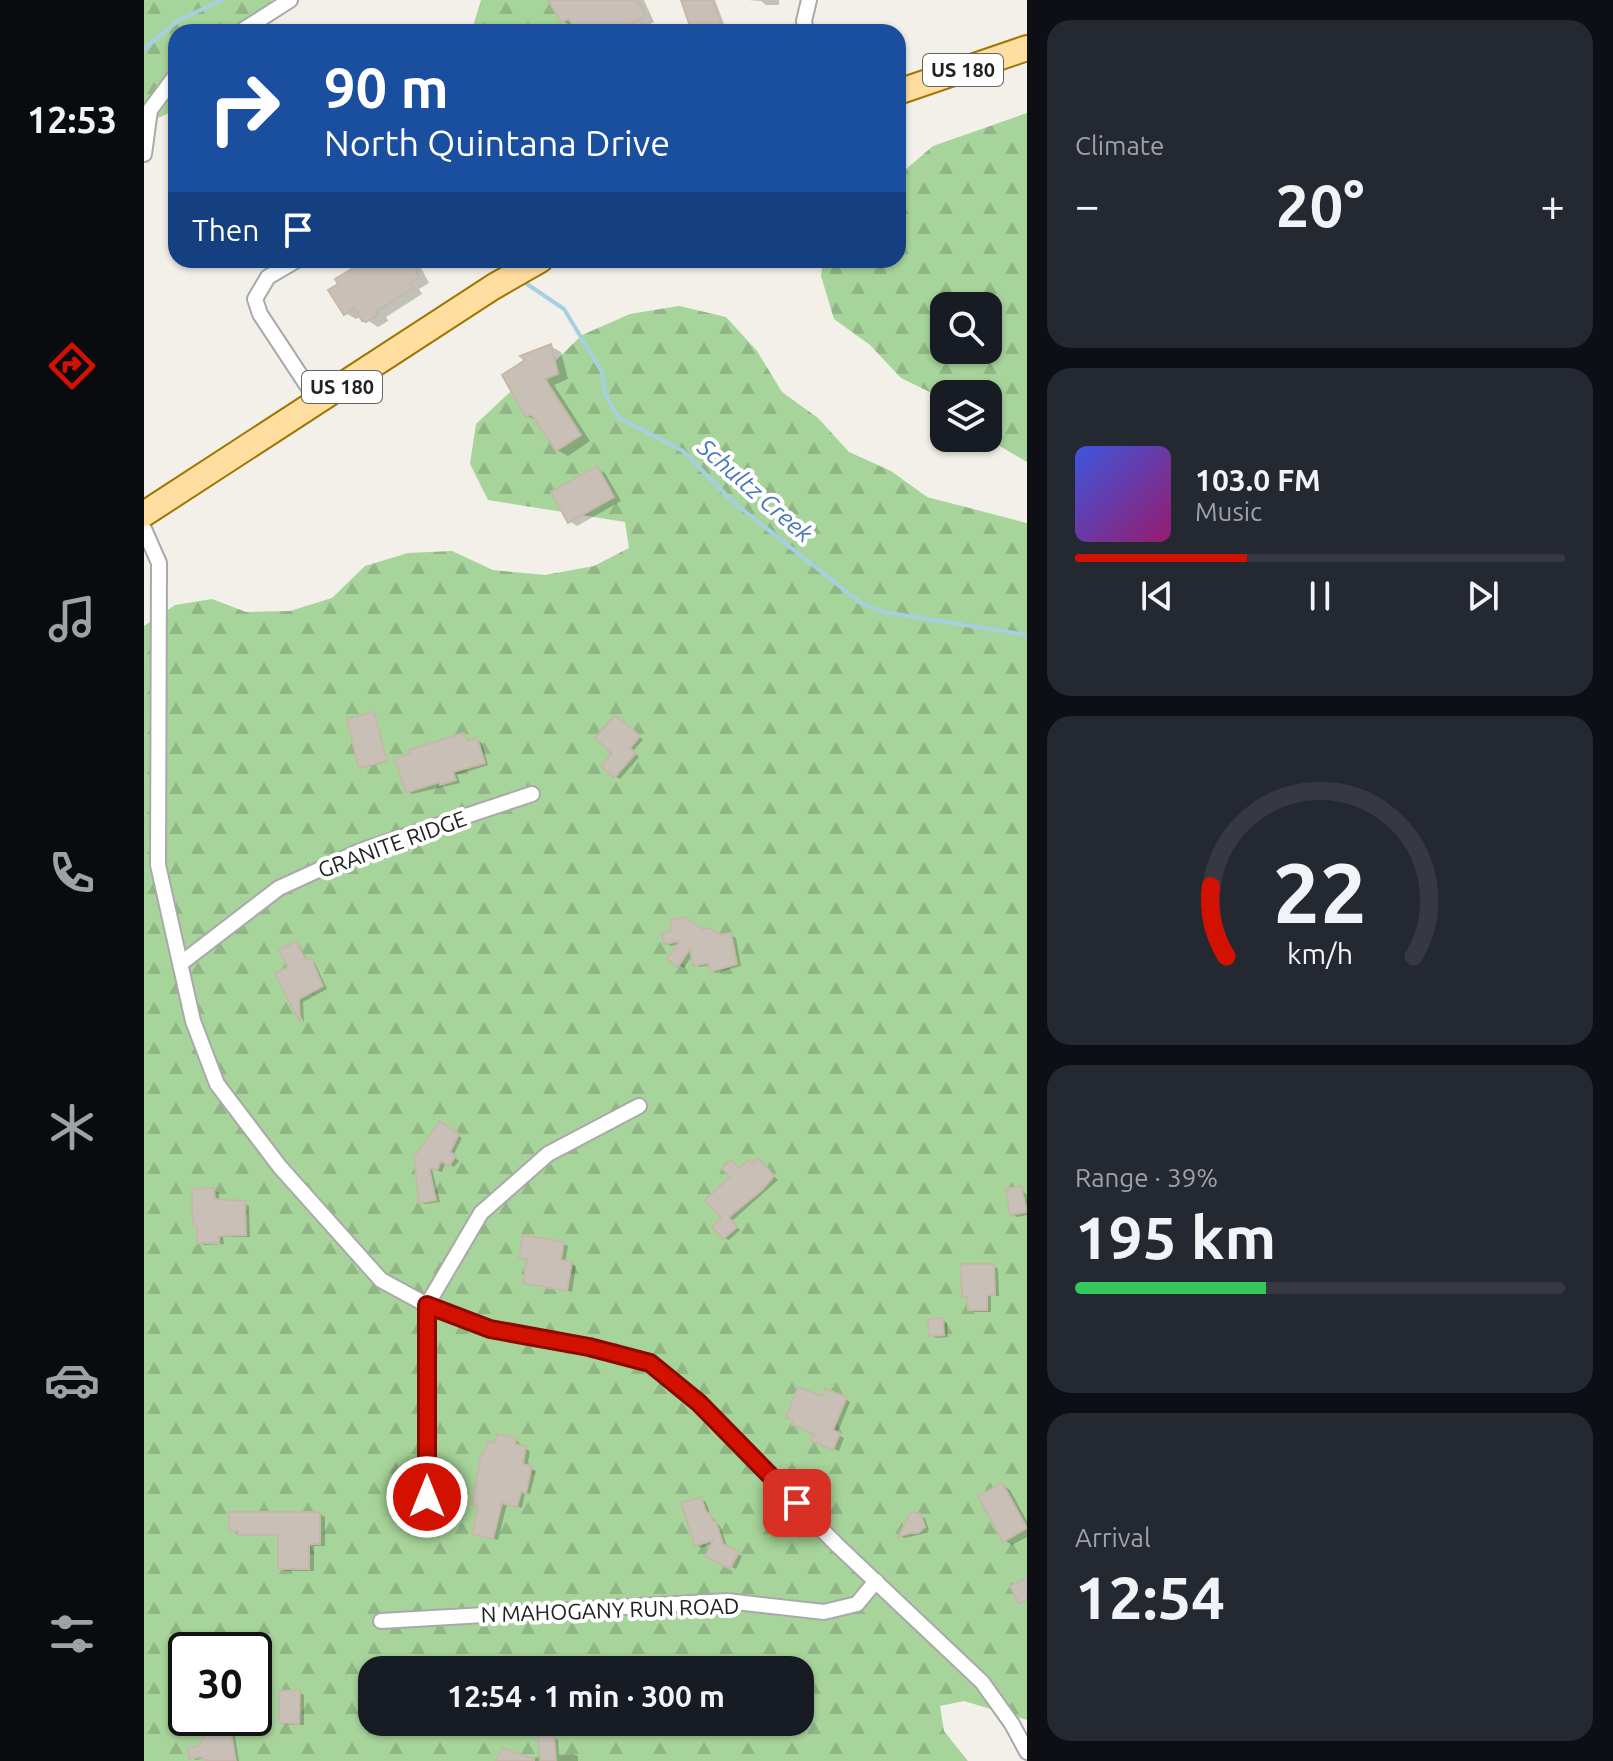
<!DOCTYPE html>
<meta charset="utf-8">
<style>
body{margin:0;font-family:Ubuntu,sans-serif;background:#242831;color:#f1f3f6;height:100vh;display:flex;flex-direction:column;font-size:30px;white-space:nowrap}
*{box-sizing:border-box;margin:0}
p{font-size:26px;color:#9ea1a6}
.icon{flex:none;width:44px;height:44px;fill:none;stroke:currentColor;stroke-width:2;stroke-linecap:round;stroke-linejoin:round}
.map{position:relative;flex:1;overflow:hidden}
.side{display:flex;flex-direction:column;gap:20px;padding:20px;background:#0d0f14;width:586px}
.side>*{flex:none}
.banner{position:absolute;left:24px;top:24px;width:738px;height:244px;border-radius:24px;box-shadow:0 2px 6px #0004;background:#1a4fa0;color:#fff;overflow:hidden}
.tools{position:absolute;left:786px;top:292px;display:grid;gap:16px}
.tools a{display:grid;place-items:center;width:72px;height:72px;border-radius:16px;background:#171b24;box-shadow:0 2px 6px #0004;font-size:40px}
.speed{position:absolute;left:24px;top:1632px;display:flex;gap:16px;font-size:40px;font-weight:700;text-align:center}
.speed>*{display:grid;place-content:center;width:104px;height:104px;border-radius:50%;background:#171b24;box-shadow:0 2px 6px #0004;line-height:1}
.speed .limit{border:4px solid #111;border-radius:12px;background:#fff;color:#111}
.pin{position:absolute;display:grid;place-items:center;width:68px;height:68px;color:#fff;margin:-34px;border-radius:16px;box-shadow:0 4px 12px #0006}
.me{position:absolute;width:88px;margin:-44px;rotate:0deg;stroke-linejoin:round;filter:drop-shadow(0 0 6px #0008)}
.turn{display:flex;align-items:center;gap:28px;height:168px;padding:0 24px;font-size:36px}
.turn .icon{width:104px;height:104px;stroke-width:2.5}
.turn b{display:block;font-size:56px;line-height:68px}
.then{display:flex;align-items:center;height:76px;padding:0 24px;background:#0003;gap:16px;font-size:30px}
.big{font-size:60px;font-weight:700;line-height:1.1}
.side .widget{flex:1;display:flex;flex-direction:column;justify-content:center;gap:12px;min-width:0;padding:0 28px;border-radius:24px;background:#242831}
.side .dial{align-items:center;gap:0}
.dial svg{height:208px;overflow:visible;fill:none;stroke:#363941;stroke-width:7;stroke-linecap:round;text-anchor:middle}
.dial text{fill:#f1f3f6;stroke:none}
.song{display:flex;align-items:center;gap:24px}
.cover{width:96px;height:96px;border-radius:12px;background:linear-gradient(135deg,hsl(230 70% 55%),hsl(320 70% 35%))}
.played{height:8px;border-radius:4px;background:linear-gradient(90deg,#d31100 35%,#363941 35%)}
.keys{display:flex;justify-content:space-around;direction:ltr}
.heat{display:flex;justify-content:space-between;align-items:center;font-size:44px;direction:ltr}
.charge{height:12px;border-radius:6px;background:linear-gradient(90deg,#34c759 39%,#363941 0)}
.trip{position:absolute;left:214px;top:1656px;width:456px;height:80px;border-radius:24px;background:#171b24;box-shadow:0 2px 6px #0004;font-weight:700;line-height:80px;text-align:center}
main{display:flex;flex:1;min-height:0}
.tab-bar{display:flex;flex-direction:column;width:144px;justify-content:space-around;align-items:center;background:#090b0e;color:#9ea1a6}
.tab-bar .icon{width:56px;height:56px}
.tab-bar .on{color:#d31100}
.tab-bar b{font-size:36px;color:#f1f3f6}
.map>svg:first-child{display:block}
.forest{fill:url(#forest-firs);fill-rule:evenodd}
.shadow{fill:#0003}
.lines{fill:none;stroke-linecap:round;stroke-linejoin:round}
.stream{stroke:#a6d0e2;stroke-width:4}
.building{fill:#c8c0b7;stroke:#c5b8a9;stroke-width:2}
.minor-casing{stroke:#a9a9a9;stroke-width:18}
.primary-casing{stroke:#9f7700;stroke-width:28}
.minor{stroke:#fff;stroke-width:14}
.primary{stroke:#ffdea0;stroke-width:24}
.route-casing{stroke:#890b00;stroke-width:20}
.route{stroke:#d31100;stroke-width:14}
.labels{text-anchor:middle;stroke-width:8;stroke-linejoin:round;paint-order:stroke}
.shield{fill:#fff;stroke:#646464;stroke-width:2}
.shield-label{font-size:20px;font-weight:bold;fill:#222}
.street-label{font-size:22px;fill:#222;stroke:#fff}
.water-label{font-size:24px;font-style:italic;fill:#4677b9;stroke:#fff}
</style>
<main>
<nav class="tab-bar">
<b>12:53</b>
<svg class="icon on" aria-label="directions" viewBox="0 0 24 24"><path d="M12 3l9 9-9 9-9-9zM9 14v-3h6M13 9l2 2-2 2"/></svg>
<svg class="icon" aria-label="music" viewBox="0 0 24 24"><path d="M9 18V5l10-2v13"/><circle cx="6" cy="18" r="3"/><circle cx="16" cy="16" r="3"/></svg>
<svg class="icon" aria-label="phone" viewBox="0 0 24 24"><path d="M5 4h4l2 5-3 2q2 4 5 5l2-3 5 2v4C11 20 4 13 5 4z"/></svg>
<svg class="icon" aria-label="climate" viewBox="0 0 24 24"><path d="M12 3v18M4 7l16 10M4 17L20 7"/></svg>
<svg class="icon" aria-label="car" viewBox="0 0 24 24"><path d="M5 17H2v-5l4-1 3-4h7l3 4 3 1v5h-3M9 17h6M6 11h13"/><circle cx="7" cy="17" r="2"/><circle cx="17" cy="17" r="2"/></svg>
<svg class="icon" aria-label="filters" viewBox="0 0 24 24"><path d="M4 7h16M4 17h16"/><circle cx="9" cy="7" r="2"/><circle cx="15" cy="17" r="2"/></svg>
</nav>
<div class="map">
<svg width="883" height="1761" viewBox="0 0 883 1761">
<defs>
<pattern id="forest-firs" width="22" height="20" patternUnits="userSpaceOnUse" patternTransform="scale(2)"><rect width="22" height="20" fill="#a7d49a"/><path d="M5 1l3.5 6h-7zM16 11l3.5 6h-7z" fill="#8fb684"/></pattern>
</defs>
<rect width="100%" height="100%" fill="#f2f0e8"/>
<path class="forest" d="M0,0H128L102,32H32V110L0,124Z
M337,0H482L460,32H333L330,23Z
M883,113V462L842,438H844V394H800V399L757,378L726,345L690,319L677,276L679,260H754V176L789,146ZM800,306H844V350H800Z
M535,306L582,317L613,351L638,392L674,418L705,452L747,471L783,497L883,523V1720L820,1701L796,1706L800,1731L824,1761H0V626L31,605L68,599L102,612L146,611L188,598L221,566L264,553L308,551L349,570L401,575L450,566L485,548L481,522L344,500L326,464L332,424L365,393L405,367L438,335L486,314ZM42,1650H110V1718H42ZM228,1670H656V1722H228Z"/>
<path class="shadow" d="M407,0H500L510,22L492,32H434L418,20Z
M545,0H571L581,27L565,32H550L539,2Z
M604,0H635V5H622L617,1Z
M226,260H273L285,283L275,289L278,294L242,317L244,321L234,327L217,316L212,319L201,313L194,280Z
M406,346L417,352L424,379L410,385L446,441L424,456L413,450L394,422L384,416Z
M453,469L461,473L477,501L433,526L425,521Z
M230,714L243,762L219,768L217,767Z
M476,720L499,740L489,751L495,757L476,779L471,776V753Z
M320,735L326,742L333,740L338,743L344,765L313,775L316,783L268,794L263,791Z
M558,931L576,937L587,935L592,938L597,966L572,973L567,971L566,965L556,967L551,964L549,954L540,968L526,959L536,944L527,946L522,943Z
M152,944L156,946L164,961L171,963L183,989L159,1002L160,1022L133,975L147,968Z
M296,1124L318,1138L309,1156L315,1161L310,1167L302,1162L298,1172L288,1169L296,1202L281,1204L277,1201L272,1158Z
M614,1160L634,1180L588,1221L596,1230L585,1240L580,1238V1218L596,1170L604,1162L609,1165Z
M877,1189L883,1195V1215L873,1217L868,1214Z
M70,1190L75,1193V1201L100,1203L105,1206L106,1237H79L80,1244L60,1245L55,1242V1227L51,1225Z
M419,1244L424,1246L421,1262L432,1266L428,1292L381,1282L385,1260L378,1257Z
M850,1266L854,1269L855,1296H847V1312H830L826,1309L825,1300L820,1296Z
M798,1320L803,1323L804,1337L792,1338L787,1335Z
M679,1399H702L706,1402L693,1434L700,1438L695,1451L674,1443L672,1433Z
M371,1440L376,1443L375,1446L386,1451L383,1467L392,1471L386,1494L381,1493L378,1508L363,1504L354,1540L335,1536L330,1533L353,1445Z
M858,1485L866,1490L883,1521V1537L868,1545L860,1540Z
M557,1499L562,1502L566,1515L576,1526L584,1549L598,1556L592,1569L564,1555L569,1544L557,1548L552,1545Z
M176,1514L181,1517V1546H170V1571H141L136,1568V1536H101L87,1530Z
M768,1514L781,1518L785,1530L783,1533L760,1538L756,1536Z
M155,1692L160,1695V1725H141L137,1722Z
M49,1718H104L91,1736L95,1761H62V1758L52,1760L47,1757L67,1730Z
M409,1737L414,1740L415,1755L429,1754L434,1756V1761H354L398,1757Z"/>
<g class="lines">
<path class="stream" d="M0,49L35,20L78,0
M380,282L420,309L458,372L461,394L475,418L539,451L589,502L717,603L740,612L883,635"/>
</g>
<path class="building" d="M404,0H492L497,5L501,16L471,32H432L425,19L417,22Z
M537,0H569L577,24L548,32Z
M228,260H268L275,277L266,283L269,288L232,311L234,315L222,322L218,321L210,308L200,315L184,290L194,284L191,279L216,264L218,266Z
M407,344L414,374L401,379L437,435L412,451L387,414L382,417L358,375L381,360L376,356Z
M453,466L470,497L424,523L407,492Z
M230,712L243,761L215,768L203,719Z
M471,715L496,736L486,748L492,753L470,778L457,766L468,753L451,738Z
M320,733L323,741L333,738L341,763L309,772L312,780L296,785L295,782L262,793L251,759L266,753L265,750Z
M541,917L558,929L566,928L575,935L587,933L593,964L566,972L564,963L549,966L546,949L534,967L523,959L536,941L520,944L518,933L528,931L526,920Z
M152,941L162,960L167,958L179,986L155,999L156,1022L131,974L144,967L135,950Z
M296,1121L315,1134L306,1152L312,1156L305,1166L297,1161L293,1170L285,1168L292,1200L275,1203L270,1157Z
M614,1158L630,1176L618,1190L585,1217L593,1227L579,1239L568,1227L577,1218L561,1200L586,1177L578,1168L587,1160L595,1168L604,1160L607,1164Z
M877,1186L883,1212L866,1215L862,1189Z
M70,1188L71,1199L101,1201L102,1235L75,1236V1243H53V1226H49L48,1189Z
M379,1235L420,1242L417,1260L428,1262L423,1291L379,1283L383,1259L375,1258Z
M817,1264H850L851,1295H843V1310H824L823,1297H818Z
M799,1318L800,1335L785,1336L784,1319Z
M654,1387L678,1396L681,1389L703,1397L689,1430L696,1433L689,1450L667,1441L670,1434L648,1425L649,1420L642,1417Z
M353,1434L372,1438L371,1444L382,1446L379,1464L388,1466L382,1493L377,1492L373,1507L358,1503L349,1539L328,1534L334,1506L328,1505L337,1454L339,1455L344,1441L351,1443Z
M858,1483L883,1528L859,1542L834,1496Z
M557,1497L563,1513L566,1512L569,1522L572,1521L579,1544L595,1552L586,1569L561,1556L569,1540L551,1546L537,1503Z
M85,1512H176V1544H165V1569H134V1535H94V1531H85Z
M767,1512L777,1514L781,1527L774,1533H766L754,1537Z
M883,1578V1600L875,1604L866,1586Z
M156,1690L155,1724L135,1723V1691Z
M46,1718H98L87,1733L92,1761H63L57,1757L45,1759L44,1748L54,1746L64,1731Z
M410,1735L412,1761H396L394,1736Z
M358,1748L390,1759V1761H352Z"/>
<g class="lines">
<defs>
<path id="minor" d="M96,32L146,0
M662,32L660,21L665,0
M0,154L6,110L32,75
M153,260L124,277L111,299L116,314L174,402
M0,529L15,563L14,865L49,1021L73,1084L136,1167L237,1280L283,1305L346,1329L445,1347L506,1363L555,1403L692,1544L838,1682L868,1724L883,1752
M36,964L135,888L216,851L388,794
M283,1497V1305L337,1213L404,1154L495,1106
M237,1621L583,1601L680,1612L713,1604L732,1581"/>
<path id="primary" d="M754,92L883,48
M0,514L349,287L396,260"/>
</defs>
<use href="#minor" class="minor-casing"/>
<use href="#primary" class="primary-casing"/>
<use href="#minor" class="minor"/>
<use href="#primary" class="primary"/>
</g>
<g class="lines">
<defs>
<path id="route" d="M283,1497V1305L346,1329L445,1347L506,1363L555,1403L653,1503"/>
</defs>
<use href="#route" class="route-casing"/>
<use href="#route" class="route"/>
</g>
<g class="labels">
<g class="shield">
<rect x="779" y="54" width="80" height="32" rx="6"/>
<rect x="158" y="371" width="80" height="32" rx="6"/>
</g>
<g class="shield-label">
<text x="819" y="77">US 180</text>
<text x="198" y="394">US 180</text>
</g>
<g class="street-label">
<text transform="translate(248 844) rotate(-20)" y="8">GRANITE RIDGE</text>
<text transform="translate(466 1610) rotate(-2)" y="8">N MAHOGANY RUN ROAD</text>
</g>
<g class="water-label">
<text transform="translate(611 491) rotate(41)" y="8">Schultz Creek</text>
</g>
</g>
</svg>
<div class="tools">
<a><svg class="icon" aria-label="search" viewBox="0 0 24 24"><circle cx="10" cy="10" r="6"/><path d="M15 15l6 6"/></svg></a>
<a><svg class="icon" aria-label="layers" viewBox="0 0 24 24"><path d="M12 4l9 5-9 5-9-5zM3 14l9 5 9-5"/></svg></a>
</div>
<div class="speed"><div class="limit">30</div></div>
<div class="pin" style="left:653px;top:1503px;background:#d93025"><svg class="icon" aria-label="arrive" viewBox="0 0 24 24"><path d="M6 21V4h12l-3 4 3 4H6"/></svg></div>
<svg class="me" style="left:283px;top:1497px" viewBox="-20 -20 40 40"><circle r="17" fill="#d31100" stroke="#fff" stroke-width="3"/><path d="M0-11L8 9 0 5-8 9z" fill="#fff"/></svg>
<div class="trip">12:54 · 1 min · 300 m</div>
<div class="banner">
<div class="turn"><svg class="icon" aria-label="right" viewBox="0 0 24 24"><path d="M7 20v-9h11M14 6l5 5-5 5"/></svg><div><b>90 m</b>North Quintana Drive</div></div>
<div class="then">Then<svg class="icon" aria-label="arrive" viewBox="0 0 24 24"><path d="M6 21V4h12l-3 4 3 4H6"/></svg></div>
</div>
</div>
<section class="side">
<div class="widget"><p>Climate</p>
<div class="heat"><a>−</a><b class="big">20°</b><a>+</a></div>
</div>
<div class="widget">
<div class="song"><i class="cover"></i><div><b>103.0 FM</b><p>Music</p></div></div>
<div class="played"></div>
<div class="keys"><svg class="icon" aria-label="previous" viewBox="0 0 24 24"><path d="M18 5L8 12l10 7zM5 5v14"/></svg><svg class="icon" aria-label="pause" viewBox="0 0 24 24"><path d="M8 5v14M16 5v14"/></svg><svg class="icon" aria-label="next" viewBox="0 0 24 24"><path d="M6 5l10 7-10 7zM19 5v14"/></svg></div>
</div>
<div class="widget dial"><svg viewBox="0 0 100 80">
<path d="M14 69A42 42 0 1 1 86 69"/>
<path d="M14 69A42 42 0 0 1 8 42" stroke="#d31100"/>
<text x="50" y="56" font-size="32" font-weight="700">22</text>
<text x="50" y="72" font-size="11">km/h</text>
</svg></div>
<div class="widget"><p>Range · 39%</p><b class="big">195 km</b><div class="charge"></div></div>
<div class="widget"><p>Arrival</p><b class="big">12:54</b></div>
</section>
</main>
